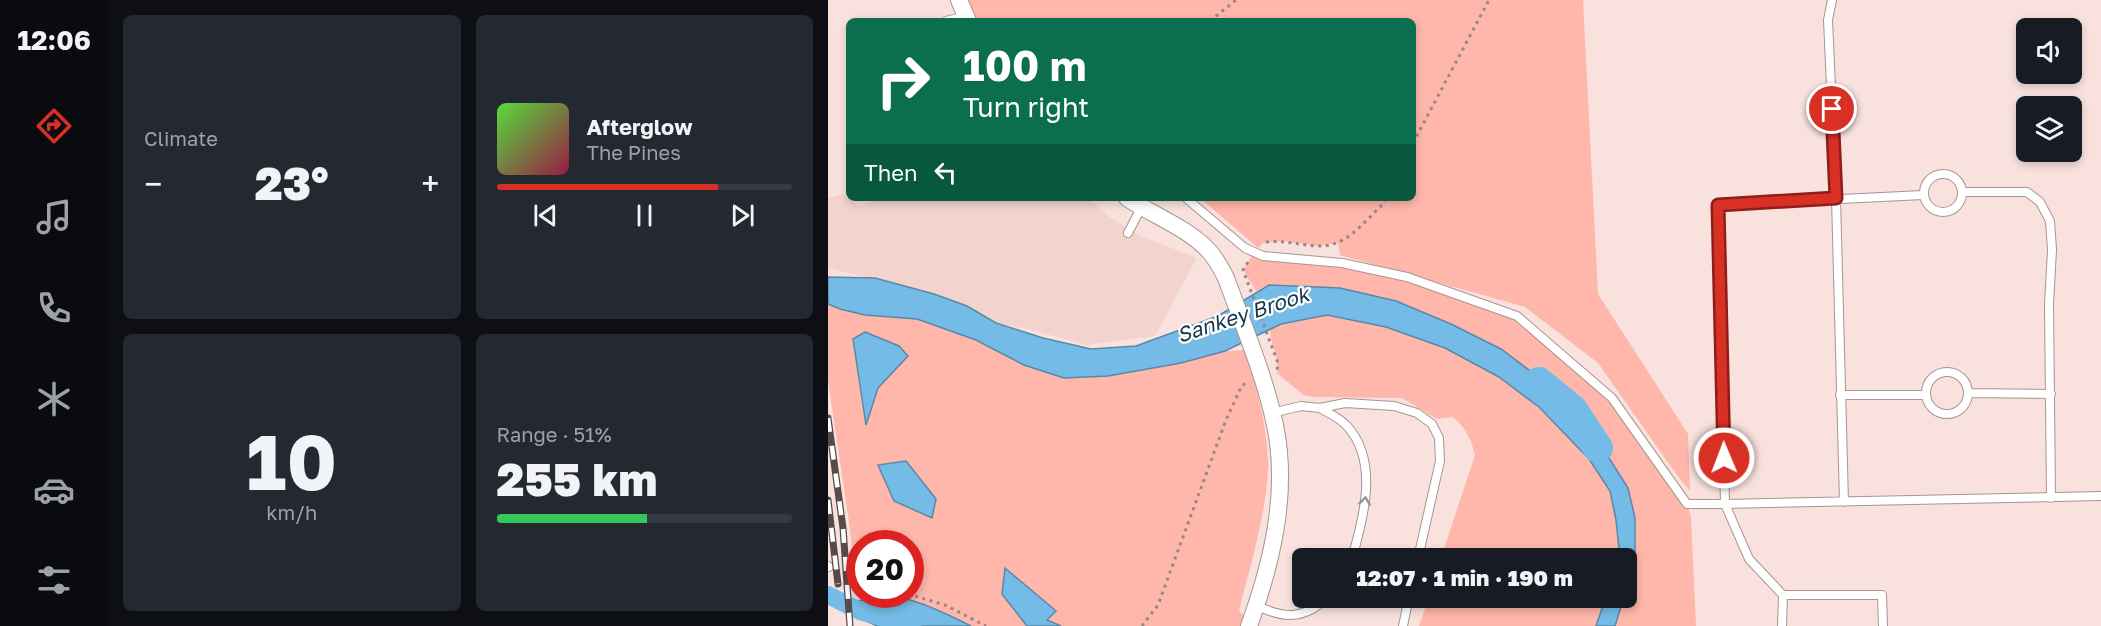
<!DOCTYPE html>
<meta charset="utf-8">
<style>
body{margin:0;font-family:"Golos Text",sans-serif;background:#242831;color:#f1f3f6;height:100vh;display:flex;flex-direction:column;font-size:22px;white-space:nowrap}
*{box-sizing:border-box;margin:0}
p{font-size:20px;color:#9ea1a6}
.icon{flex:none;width:33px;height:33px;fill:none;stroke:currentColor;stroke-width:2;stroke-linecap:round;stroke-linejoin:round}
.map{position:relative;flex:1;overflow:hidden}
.side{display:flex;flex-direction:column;gap:15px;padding:15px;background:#0d0f14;width:720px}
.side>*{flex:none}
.top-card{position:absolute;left:18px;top:18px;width:570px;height:183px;border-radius:9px;box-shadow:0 3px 9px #0003;background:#0b6e4f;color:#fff;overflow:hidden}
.fabs{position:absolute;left:1188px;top:18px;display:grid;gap:12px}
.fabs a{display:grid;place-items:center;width:66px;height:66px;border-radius:9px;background:#171b24;box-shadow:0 3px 9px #0003;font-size:30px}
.speed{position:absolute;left:18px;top:530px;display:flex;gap:12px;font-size:30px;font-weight:700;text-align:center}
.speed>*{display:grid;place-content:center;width:78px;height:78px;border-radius:50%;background:#171b24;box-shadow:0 3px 9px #0003;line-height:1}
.speed .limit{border:9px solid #d22;background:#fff;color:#111}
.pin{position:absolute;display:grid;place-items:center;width:51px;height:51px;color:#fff;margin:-26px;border:3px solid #fff;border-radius:50%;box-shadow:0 2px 6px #0007}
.me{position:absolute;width:66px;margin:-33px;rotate:359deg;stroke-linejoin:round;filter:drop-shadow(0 0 4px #0008)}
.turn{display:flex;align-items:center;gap:21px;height:126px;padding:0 18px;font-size:27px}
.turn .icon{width:78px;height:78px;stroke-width:2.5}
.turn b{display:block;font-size:42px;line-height:51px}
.then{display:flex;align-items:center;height:57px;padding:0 18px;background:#0003;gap:12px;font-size:22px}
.big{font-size:45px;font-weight:800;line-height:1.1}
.side .widget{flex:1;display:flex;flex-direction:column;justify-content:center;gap:9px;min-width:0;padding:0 21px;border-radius:9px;background:#242831}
.side .dial{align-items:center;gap:0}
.dial b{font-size:78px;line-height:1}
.song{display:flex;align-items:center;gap:18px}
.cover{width:72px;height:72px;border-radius:9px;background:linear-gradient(135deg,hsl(110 70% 55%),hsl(340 70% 35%))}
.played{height:6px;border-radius:3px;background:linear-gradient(90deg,#d93025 75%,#363941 75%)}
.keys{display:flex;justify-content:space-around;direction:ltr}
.heat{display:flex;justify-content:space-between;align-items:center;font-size:33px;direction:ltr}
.charge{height:9px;border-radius:4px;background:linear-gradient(90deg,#34c759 51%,#363941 0)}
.side .tiles{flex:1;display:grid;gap:15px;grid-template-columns:repeat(2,1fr)}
.trip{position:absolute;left:464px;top:548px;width:345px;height:60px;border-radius:9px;background:#171b24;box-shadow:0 3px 9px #0003;font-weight:800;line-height:60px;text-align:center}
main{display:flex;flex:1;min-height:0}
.tabs{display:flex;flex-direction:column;width:108px;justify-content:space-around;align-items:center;background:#090b0e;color:#9ea1a6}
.tabs .icon{width:42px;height:42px}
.tabs .active{color:#d93025}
.tabs b{font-size:27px;color:#f1f3f6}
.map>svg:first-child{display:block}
.built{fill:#f2d3cd}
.green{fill:#ffb6ab}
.water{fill:#74bce7;stroke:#5889a6;stroke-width:1.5}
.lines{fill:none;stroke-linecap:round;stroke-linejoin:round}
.canal{stroke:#74bce7;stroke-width:18}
.river{stroke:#74bce7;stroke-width:30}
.service-casing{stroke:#a99490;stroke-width:10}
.minor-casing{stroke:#a99490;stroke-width:18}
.path{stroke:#988884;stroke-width:3;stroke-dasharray:3 4.5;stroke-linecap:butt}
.service{stroke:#fff;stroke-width:8}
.minor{stroke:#fff;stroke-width:16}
.rail-casing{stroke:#564b48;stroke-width:7}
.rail{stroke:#fff;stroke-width:4.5;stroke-dasharray:14;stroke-linecap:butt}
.oneway{stroke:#979493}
.route-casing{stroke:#8d1f18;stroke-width:15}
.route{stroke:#d93025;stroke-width:10}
.labels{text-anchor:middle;stroke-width:4.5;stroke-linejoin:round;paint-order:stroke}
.water-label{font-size:21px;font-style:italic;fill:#173749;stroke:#fff}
</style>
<main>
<nav class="tabs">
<b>12:06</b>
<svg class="icon active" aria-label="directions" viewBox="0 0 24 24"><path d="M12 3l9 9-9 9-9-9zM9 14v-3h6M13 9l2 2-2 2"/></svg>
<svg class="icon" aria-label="music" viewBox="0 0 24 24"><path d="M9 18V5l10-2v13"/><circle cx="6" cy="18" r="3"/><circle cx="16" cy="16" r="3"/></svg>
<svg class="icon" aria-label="phone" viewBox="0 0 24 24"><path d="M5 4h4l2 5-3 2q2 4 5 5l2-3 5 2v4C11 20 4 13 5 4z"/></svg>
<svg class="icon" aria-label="climate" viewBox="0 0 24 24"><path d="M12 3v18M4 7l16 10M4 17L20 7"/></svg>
<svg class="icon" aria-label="car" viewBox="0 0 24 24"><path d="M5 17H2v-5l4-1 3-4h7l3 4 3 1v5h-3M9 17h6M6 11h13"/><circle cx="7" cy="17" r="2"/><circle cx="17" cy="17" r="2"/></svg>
<svg class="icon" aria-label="filters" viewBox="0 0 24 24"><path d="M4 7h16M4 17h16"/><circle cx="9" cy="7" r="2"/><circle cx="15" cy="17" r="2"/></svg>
</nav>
<section class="side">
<div class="tiles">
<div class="widget"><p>Climate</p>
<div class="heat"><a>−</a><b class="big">23°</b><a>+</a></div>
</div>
<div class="widget">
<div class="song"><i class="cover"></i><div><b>Afterglow</b><p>The Pines</p></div></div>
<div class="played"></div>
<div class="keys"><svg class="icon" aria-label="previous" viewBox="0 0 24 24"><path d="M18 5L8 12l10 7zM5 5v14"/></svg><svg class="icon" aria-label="pause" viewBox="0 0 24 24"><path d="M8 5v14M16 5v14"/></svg><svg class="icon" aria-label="next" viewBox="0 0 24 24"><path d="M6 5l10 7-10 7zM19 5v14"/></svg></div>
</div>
<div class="widget dial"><b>10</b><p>km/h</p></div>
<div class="widget"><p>Range · 51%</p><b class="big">255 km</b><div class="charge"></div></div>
</div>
</section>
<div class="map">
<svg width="1273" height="626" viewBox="0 0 1273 626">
<rect width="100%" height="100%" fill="#f9e2de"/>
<path class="built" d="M14,194L31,206L55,198H261L281,217L313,236L369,258L327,336L259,345L200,329L168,323L139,306L106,294L0,268V198Z"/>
<path class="green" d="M131,0H755L770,294L860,434L862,491L851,478L770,363L697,307L512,255L510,243L490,246L455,241L435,243L430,248L372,198H585V21H140Z
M426,253L514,263L579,277L689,316L784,398L859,504L863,516L868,626H787L796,597H798L807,551L764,431L717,382L673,349L623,324L568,301L512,288L441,285L428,291L415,270Z
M0,304L12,309L37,315L89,319L148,340L196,365L280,376L353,363L397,351L417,350C428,377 442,442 440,471C437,519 422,566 411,611L428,626H143L107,608L62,594H82V543H32L31,580L28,578L21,522L0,381Z
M499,315L558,327L617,348L671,377L711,407L761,459L782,491L788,520L791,549L789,558H613L647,455C643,439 638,428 625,417L609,419L574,398L486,397L475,395L449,373C451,358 443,344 442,330L453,324Z
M601,597H778L768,626H591Z"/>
<path class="water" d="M0,277L47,278L106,294L139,306L168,323L215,338L263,349L308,346L390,316L441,285L512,288L568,301L623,324L673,349L717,382L764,431L800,488L807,518V551L798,590V558H789L791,549L788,520L782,491L761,459L711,407L671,377L617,348L558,327L499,315L453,324L397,351L353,363L280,376L236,378L196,365L148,340L89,319L37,315L12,309L0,304Z
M37,332L71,346L80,356L50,388L38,425L25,339Z
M78,461L108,499L104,518L66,501L50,465Z
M177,568L228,611L219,620L233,626H199L174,594Z
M43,594C79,594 111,610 143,626H49L30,617L28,601L40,599Z
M778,597H796L787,626H768Z"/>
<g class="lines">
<path class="canal" d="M0,595L32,611L85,626"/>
<path class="river" d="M711,382L745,410L770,448"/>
<defs>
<path id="service" d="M1004,0L1000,20L1008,198L1016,502
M118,21L138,16
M1096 193a19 19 0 1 1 38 0a19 19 0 1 1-38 0Z
M1134,192H1199L1212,202L1222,221L1224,250L1221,304L1223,498
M358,198L417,248L435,256L514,263L579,277L689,316L784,398L859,504H897L1273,496
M300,233L313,208
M1098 393a21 21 0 1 1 42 0a21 21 0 1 1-42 0Z
M1140,393L1223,394
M1012,395H1098
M492,408C500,413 512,418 519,426C551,461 536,517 524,558
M444,413L473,406L492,408L517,403L566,406L589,413L604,424L611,438L612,461L590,558
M0,566L1,567
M955,595H1054L1055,626
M428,605C455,619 477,620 499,597
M575,626L581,597
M954,626L955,595L921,559L897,504L890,205L1095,195"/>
<path id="minor" d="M131,0L140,21
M299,198C323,214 361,229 380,250C388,258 393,268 398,278C415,325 437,376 447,425C461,492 444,563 421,626"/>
</defs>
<use href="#service" class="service-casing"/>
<use href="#minor" class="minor-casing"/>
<path class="path" d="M382,21L408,0
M585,143L661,0
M438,242C456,240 471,245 489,246C517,248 535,223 554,205L558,198
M420,262L415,270L450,363L449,370
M28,578L32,579
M80,594L117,605L158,626
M314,626L330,605L398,420L414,385L420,383"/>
<use href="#service" class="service"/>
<use href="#minor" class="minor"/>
<defs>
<path id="rail" d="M0,418L15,528L22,626
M0,500L10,584"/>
</defs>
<use href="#rail" class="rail-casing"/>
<use href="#rail" class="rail"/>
</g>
<defs><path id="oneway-chevron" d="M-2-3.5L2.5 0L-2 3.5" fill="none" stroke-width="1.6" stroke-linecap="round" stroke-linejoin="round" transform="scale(1.5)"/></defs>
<use class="oneway" href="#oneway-chevron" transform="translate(537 501) rotate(-83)"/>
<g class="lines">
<defs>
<path id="route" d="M896,458L890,205L1008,198L1004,109"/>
</defs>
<use href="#route" class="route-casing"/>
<use href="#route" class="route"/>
</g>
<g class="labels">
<g class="water-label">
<text transform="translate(415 315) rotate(-18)" y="7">Sankey Brook</text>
</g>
</g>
</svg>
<div class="fabs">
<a><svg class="icon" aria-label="sound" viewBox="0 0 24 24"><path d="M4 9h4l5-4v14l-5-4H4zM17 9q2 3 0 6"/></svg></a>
<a><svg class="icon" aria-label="layers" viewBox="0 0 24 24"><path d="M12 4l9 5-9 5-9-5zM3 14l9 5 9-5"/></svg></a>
</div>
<div class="speed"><div class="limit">20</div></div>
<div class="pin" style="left:1004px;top:109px;background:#d93025"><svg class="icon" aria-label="arrive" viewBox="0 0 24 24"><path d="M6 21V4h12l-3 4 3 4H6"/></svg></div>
<svg class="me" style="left:896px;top:458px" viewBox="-20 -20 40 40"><circle r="17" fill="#d93025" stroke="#fff" stroke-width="3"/><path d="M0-11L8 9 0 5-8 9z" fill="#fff"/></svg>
<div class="trip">12:07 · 1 min · 190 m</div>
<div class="top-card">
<div class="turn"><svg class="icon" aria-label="right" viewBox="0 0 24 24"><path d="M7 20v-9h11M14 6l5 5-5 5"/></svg><div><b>100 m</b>Turn right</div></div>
<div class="then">Then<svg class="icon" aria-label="left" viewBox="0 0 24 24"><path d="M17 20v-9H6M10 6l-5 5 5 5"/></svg></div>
</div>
</div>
</main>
